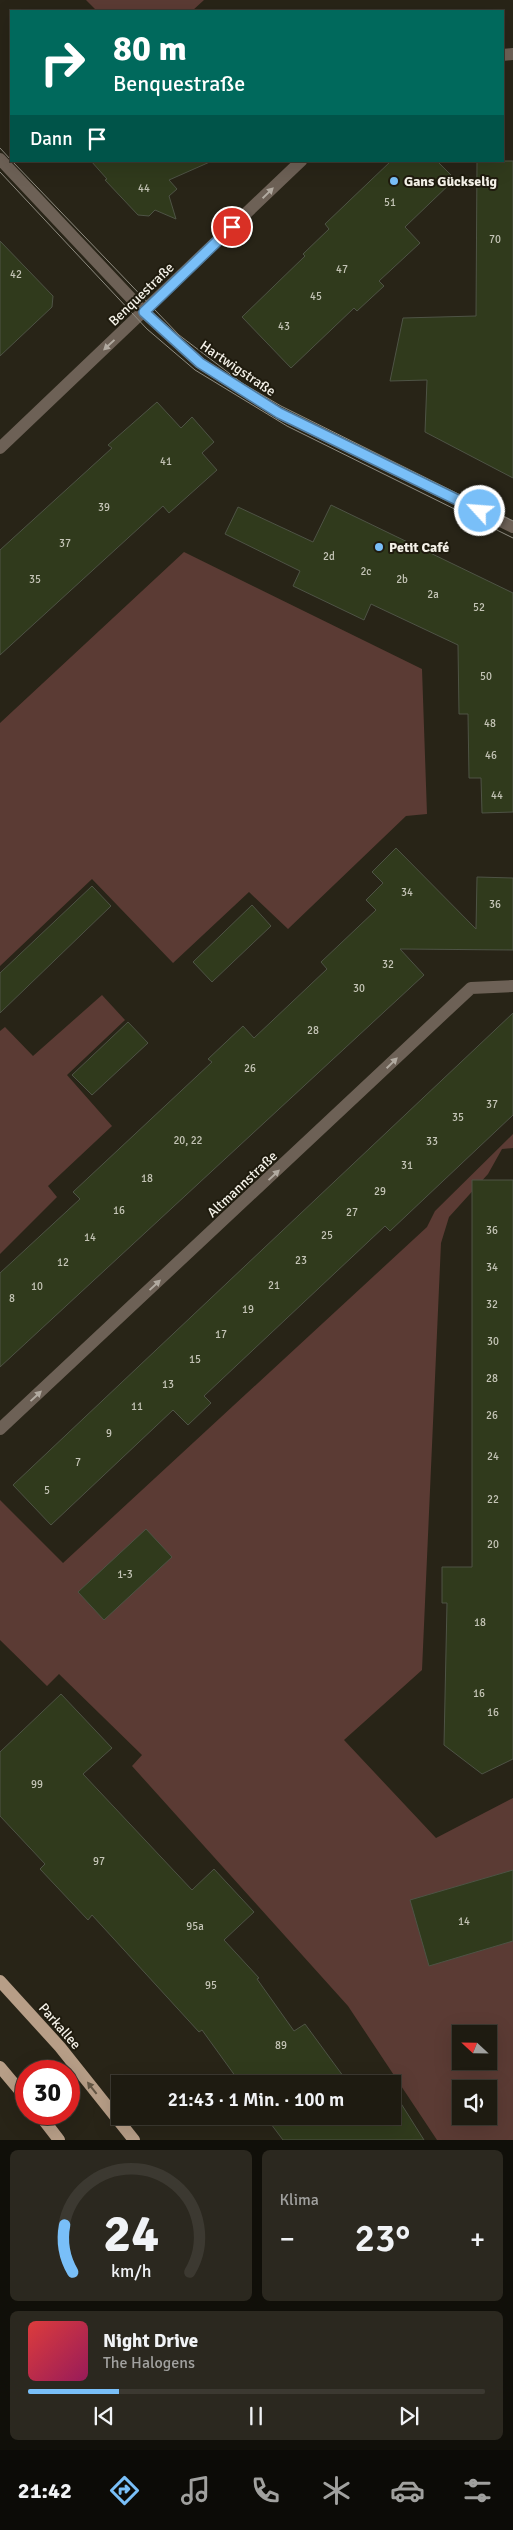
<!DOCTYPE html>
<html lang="de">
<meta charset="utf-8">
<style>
body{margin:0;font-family:Signika,sans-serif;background:#2b281f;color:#f1f3f6;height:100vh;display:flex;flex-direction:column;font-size:19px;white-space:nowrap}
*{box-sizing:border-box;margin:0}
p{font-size:16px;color:#a1a19f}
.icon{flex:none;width:28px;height:28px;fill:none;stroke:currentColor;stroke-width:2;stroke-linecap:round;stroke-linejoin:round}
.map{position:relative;height:2140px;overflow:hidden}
.panel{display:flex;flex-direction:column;gap:10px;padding:10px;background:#100f09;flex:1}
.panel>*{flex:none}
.top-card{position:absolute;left:10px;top:10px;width:494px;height:152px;border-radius:0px;box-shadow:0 5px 20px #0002,0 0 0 1px #3c3931;background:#00695c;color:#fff;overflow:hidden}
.needle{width:32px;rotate:292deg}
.fabs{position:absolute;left:452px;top:2025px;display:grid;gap:10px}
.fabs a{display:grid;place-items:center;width:45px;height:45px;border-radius:0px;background:#1e1b11;box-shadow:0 5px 20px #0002,0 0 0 1px #3c3931;font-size:25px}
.speed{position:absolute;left:15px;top:2060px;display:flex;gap:10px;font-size:25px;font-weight:700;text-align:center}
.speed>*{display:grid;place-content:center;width:65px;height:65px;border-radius:50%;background:#1e1b11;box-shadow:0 5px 20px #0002,0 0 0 1px #3c3931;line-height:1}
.speed .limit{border:8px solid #d22;background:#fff;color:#111}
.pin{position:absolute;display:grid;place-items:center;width:42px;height:42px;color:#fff;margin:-21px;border:2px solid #fff;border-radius:50%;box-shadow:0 1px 5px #0007}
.me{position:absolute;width:55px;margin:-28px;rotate:296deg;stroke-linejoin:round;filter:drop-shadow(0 0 4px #0008)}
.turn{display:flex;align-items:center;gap:18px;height:105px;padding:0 20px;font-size:22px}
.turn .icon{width:65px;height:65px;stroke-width:2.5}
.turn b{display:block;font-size:35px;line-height:42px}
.then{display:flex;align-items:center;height:48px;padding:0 20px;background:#0003;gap:10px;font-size:19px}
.big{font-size:38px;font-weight:600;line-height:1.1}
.panel .tile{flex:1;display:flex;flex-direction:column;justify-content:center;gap:8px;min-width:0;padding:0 18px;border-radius:8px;background:#2b281f}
.panel .dial{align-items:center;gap:0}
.dial svg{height:130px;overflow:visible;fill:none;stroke:#3c3931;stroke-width:7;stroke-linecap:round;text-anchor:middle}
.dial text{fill:#f1f3f6;stroke:none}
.song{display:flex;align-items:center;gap:15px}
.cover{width:60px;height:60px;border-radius:8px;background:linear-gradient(135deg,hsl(0 70% 55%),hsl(330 70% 35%))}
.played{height:5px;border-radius:2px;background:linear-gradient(90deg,#79bff8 20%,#3c3931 20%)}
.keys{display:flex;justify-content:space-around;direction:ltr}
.heat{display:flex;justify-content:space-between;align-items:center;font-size:28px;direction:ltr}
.panel .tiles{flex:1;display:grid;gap:10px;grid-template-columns:1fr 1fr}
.tile:last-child{grid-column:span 2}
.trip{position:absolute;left:111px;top:2075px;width:290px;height:50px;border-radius:0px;background:#1e1b11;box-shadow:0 5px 20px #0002,0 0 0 1px #3c3931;font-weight:600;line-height:50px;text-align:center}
.tab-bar{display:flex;height:80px;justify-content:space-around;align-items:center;background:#0c0b07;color:#a1a19f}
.tab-bar .icon{width:35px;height:35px}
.tab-bar .on{color:#79bff8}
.tab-bar b{font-size:22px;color:#f1f3f6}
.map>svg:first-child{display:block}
.green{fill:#5b3b34;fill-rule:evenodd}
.building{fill:#303a1c;stroke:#4e5345}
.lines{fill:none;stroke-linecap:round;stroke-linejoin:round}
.minor{stroke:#6d6156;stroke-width:12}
.primary{stroke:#b79e87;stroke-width:12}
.tram{stroke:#8e8b80;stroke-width:1}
.oneway{fill:#b1aaa0}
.oneway2{fill:#635644}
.route-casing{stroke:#4f7ca1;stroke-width:12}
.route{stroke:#79bff8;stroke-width:9}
.poi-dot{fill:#79bff8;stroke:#1f1b0e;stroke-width:2}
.labels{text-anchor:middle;stroke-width:4;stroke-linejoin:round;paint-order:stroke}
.number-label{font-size:11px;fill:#c4c4b6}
.poi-label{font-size:14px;font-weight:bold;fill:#f5f2e9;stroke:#1f1b0e;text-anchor:start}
.street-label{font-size:14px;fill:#f5f2e9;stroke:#1f1b0e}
</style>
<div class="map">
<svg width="513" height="2140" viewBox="0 0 513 2140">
<rect width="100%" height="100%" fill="#282417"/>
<path class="green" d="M86,0H204L192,11H97Z
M184,552L422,669L427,814L406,816L288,929L249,892L173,963L92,879L0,966V723Z
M102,995L125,1020L67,1075L112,1126L48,1186L57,1197L0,1254V1031L5,1027L33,1056Z
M513,1134V1148L502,1149L488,1174L449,1217L441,1243L422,1670L344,1740L436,1838L513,1798V2140H437L348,2006L132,1766L142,1755L59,1674L47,1686L0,1640V1500L63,1563L427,1227L435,1211ZM461,2034H489V2061H461ZM461,2089H489V2116H461Z"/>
<path class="building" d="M91,161H212L169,180L177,189L169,196L176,219L155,210L149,216L138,215L105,180L107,179Z
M391,161H437L455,179L405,227L420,243L379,281L384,286L357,311L354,308L291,368L242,317L305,256L303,254L329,229L325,224Z
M477,161H513V478L425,432L427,380L390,381L403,318L476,316Z
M0,241L53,296L52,307L0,356Z
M157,402L181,428L192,417L214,442L202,453L217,470L169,513L163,506L0,655V550L112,448L108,445Z
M331,505L513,593V812L482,813L481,778H469L468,714H459L458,645L371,604L364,620L293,586L300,571L225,534L238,507L313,542Z
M396,848L476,929L477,877L513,878V950L400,949L424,975L0,1367V1273L80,1199L73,1192L212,1062L208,1059L243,1026L254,1038L327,969L321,962L376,910L366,900L383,883L372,872Z
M92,886L111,906L0,1013V973Z
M252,905L271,926L212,982L193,962Z
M513,1013V1115L390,1231L385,1226L204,1396L211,1403L188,1425L173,1410L51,1525L13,1485Z
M128,1022L148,1043L92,1095L72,1075Z
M472,1180H513V1759L482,1774L444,1745L447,1603H442V1567H472Z
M146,1529L172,1557L104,1620L78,1592Z
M61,1694L112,1748L83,1774L192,1890L214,1869L254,1912L224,1940L259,1978L257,1979L294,2031L305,2024L349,2084H241L202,2030L199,2032L92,1915L88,1920L40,1869L45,1864L0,1816V1752Z
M513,1870V1941L429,1966L410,1900Z
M395,2094L424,2140H283L265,2116H392V2096Z"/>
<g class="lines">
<path class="minor" d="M502,55L513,54
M0,159L144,312L200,363L279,413L513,527
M0,448L301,161
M0,1429L471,988L513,986"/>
<path class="primary" d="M0,1981L60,2047L134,2140
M0,2067L26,2098
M39,2114L59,2140"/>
<path class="tram" d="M0,148L11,160
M12,161L179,335L242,383L281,406L513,521
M0,172L147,329L195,370L287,426L513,538"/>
</g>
<defs><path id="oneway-solid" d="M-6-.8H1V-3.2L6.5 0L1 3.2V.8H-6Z" transform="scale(1.25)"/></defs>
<g class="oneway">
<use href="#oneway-solid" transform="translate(268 193) rotate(-44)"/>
<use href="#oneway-solid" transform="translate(109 345) rotate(137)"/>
<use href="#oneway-solid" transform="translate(392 1063) rotate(-44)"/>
<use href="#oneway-solid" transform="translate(274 1175) rotate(-43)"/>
<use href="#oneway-solid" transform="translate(155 1285) rotate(-43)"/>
<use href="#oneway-solid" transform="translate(36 1396) rotate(-43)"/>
</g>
<use class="oneway2" href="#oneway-solid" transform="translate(92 2088) rotate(-128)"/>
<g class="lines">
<defs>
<path id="route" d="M232,227L144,312L200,363L279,413L480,511"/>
</defs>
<use href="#route" class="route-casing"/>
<use href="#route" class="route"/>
</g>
<g class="poi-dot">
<circle cx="394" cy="181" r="5"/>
<circle cx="379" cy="547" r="5"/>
</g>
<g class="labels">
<g class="number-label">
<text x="144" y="192">44</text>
<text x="390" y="206">51</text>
<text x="495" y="243">70</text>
<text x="342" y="273">47</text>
<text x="16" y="278">42</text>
<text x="316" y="300">45</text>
<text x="284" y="330">43</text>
<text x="166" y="465">41</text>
<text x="104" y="511">39</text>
<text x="65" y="547">37</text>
<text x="329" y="560">2d</text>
<text x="366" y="575">2c</text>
<text x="35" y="583">35</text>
<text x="402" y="583">2b</text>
<text x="433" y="598">2a</text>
<text x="479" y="611">52</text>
<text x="486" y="680">50</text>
<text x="490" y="727">48</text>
<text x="491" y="759">46</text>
<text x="497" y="799">44</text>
<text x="407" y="896">34</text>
<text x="495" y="908">36</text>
<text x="388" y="968">32</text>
<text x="359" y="992">30</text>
<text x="313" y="1034">28</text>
<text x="250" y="1072">26</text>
<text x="492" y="1108">37</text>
<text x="458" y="1121">35</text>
<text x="188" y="1144">20, 22</text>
<text x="432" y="1145">33</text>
<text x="407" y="1169">31</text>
<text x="147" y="1182">18</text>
<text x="380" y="1195">29</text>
<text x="119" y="1214">16</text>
<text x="352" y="1216">27</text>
<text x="492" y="1234">36</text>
<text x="327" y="1239">25</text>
<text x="90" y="1241">14</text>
<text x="301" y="1264">23</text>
<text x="63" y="1266">12</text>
<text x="492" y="1271">34</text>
<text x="274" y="1289">21</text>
<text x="37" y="1290">10</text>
<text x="12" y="1302">8</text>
<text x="492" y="1308">32</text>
<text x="248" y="1313">19</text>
<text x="221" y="1338">17</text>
<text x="493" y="1345">30</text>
<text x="195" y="1363">15</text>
<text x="492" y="1382">28</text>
<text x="168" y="1388">13</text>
<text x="137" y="1410">11</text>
<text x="492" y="1419">26</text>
<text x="109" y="1437">9</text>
<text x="493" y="1460">24</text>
<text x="78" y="1466">7</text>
<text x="47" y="1494">5</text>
<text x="493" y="1503">22</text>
<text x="493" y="1548">20</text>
<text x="125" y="1578">1-3</text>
<text x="480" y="1626">18</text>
<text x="479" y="1697">16</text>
<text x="493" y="1716">16</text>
<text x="37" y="1788">99</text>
<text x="99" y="1865">97</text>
<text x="464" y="1925">14</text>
<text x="195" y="1930">95a</text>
<text x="211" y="1989">95</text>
<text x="281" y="2049">89</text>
</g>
<g class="poi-label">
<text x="404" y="186">Gans Gückselig</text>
<text x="389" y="552">Petit Café</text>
</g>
<g class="street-label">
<text transform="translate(141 294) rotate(-44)" y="5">Benquestraße</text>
<text transform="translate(238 368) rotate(34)" y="5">Hartwigstraße</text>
<text transform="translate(242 1184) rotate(-43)" y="5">Altmannstraße</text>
<text transform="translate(60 2026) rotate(49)" y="5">Parkallee</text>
</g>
</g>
</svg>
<div class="fabs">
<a><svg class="needle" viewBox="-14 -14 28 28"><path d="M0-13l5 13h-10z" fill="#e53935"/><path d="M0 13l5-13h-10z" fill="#a1a19f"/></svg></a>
<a><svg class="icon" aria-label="sound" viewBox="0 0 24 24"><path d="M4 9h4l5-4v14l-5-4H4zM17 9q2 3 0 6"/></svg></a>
</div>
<div class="speed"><div class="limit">30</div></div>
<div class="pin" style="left:232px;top:227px;background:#d93025"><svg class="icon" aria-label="arrive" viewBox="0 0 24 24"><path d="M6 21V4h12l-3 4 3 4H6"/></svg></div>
<svg class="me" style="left:480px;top:511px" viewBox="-20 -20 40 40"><circle r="17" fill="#79bff8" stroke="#fff" stroke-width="3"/><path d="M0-11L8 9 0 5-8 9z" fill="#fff"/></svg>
<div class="trip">21:43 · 1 Min. · 100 m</div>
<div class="top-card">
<div class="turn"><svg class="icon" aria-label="right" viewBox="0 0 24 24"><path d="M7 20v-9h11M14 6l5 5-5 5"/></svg><div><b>80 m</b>Benquestraße</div></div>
<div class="then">Dann<svg class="icon" aria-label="arrive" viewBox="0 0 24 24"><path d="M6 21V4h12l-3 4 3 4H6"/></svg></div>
</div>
</div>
<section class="panel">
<div class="tiles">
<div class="tile dial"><svg viewBox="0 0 100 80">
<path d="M14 69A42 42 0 1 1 86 69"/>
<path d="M14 69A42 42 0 0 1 9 40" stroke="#79bff8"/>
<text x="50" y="56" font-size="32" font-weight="700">24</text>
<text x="50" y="72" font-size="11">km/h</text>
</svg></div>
<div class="tile"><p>Klima</p>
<div class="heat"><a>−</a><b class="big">23°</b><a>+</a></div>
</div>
<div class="tile">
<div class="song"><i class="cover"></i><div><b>Night Drive</b><p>The Halogens</p></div></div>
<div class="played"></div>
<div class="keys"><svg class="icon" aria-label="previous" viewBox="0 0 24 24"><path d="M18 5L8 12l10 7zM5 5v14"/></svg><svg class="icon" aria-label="pause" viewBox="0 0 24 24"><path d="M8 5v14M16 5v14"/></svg><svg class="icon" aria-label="next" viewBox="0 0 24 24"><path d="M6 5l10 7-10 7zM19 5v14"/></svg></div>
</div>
</div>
</section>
<nav class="tab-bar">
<b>21:42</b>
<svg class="icon on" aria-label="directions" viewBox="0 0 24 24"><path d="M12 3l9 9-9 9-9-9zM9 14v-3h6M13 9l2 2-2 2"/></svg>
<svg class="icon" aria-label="music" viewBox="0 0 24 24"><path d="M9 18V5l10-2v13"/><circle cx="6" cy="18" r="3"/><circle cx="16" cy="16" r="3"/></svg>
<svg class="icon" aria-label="phone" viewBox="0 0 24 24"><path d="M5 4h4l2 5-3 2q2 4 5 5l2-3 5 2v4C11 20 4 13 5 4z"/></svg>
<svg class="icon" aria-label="climate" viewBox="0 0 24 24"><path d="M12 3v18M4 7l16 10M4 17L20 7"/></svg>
<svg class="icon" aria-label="car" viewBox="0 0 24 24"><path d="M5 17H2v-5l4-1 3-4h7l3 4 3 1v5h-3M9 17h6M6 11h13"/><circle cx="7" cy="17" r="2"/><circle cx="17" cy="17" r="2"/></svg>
<svg class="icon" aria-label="filters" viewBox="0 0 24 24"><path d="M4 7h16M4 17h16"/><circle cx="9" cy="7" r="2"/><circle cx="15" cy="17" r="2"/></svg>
</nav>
